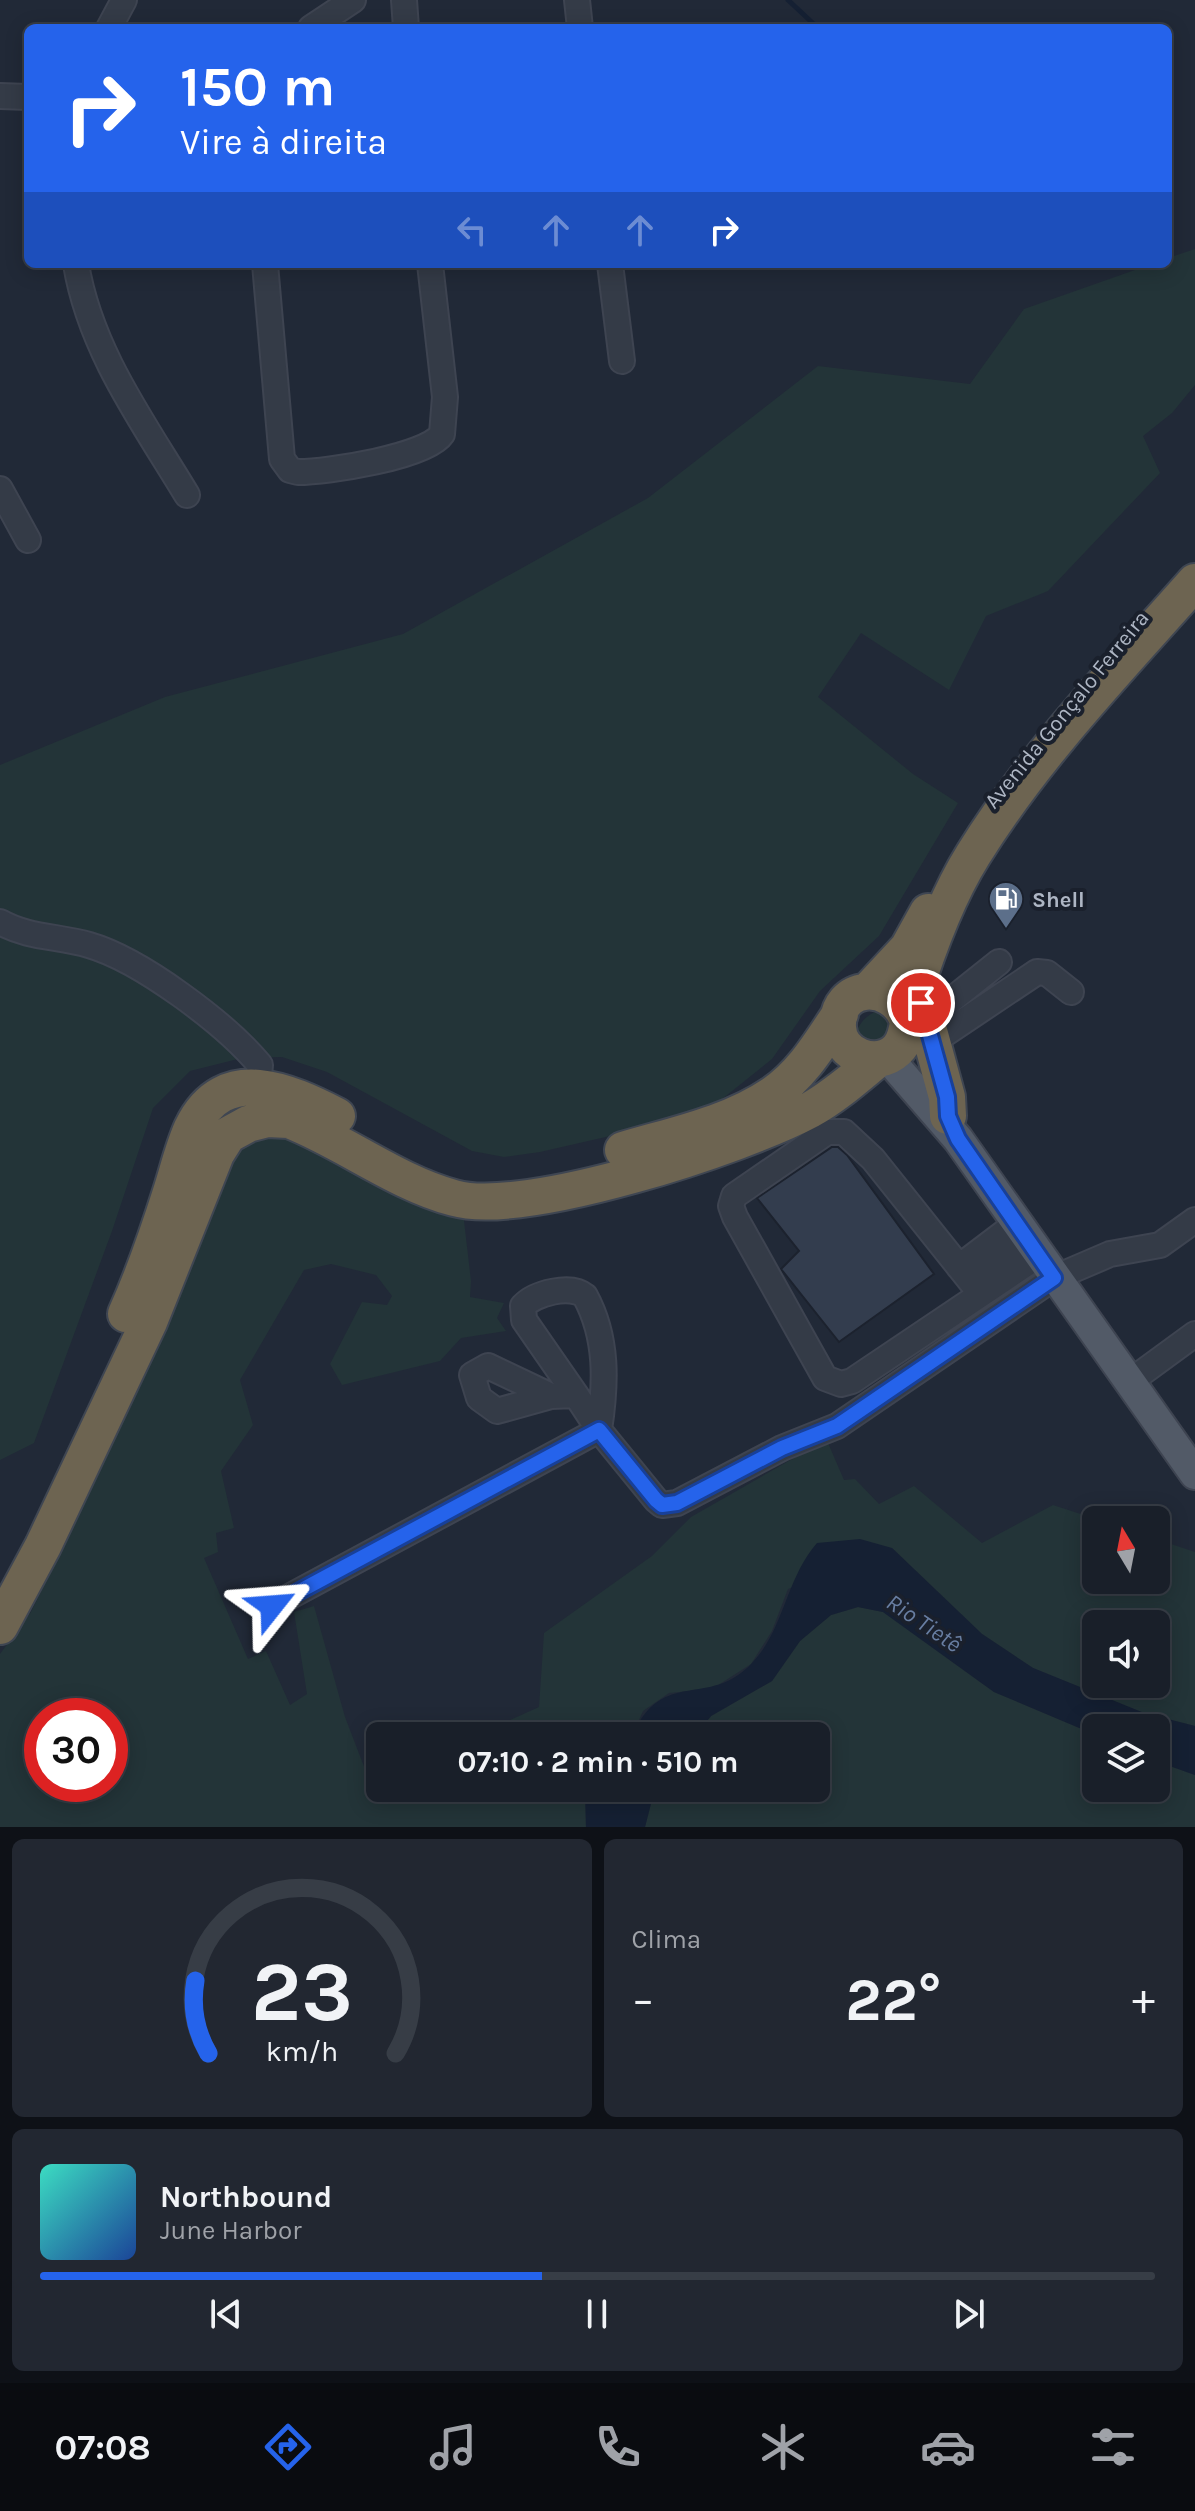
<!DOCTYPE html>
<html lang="pt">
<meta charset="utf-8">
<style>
body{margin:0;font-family:Karla,sans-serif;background:#222731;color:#f1f3f6;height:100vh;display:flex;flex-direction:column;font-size:30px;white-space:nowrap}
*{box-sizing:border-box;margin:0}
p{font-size:26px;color:#9fa2a8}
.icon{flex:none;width:44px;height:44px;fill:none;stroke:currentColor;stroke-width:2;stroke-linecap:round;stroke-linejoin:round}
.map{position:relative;height:1827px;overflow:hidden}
.details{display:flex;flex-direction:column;gap:12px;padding:12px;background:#0e1117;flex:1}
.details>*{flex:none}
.top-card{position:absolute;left:24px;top:24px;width:1148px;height:244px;border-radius:12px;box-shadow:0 4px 20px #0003,0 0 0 2px #373d46;background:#2563eb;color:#fff;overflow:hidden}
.needle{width:52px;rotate:350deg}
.fabs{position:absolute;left:1082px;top:1506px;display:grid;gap:16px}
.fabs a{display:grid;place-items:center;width:88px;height:88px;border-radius:12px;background:#191f29;box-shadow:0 4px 20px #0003,0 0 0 2px #373d46;font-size:40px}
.speed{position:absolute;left:24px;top:1698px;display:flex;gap:16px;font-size:40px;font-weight:700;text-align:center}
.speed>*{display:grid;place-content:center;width:104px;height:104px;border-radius:50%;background:#191f29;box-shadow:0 4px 20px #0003,0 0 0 2px #373d46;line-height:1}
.speed .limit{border:12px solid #d22;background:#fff;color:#111}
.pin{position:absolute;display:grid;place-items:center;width:68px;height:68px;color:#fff;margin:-34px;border:4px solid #fff;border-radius:50%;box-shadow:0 2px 8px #0007}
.me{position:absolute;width:88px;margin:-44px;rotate:62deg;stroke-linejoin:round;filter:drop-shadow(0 0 6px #0008)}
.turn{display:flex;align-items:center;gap:28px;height:168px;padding:0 24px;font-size:36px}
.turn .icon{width:104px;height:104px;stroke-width:2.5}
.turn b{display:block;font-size:56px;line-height:68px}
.lanes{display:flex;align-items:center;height:76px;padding:0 24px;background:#0003;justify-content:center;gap:40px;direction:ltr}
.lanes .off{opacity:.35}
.big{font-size:60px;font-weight:700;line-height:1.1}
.details .tile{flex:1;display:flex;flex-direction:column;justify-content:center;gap:12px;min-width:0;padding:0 28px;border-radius:12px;background:#222731}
.details .dial{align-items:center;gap:0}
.dial svg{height:208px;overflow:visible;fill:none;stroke:#373d46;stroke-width:7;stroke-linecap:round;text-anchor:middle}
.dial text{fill:#f1f3f6;stroke:none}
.song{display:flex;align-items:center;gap:24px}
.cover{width:96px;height:96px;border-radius:12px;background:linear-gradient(135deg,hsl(170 70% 55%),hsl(220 70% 35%))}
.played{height:8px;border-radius:4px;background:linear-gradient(90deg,#2563eb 45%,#373d46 45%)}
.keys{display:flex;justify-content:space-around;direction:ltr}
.heat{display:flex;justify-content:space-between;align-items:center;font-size:44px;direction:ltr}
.details .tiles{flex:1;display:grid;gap:12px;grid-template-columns:1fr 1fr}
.tile:last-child{grid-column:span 2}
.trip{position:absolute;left:366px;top:1722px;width:464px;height:80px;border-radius:12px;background:#191f29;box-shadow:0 4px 20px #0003,0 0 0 2px #373d46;font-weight:700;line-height:80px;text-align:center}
.tab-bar{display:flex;height:128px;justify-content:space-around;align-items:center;background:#0a0c10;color:#9fa2a8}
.tab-bar .icon{width:56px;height:56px}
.tab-bar .active{color:#2563eb}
.tab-bar b{font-size:36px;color:#f1f3f6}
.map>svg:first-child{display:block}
.green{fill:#233438;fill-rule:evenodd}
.water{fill:#152033}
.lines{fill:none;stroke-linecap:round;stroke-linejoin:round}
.stream{stroke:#152033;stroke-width:5}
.building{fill:#333d4e;stroke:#1c222e;stroke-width:2}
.minor-casing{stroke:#3e4451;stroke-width:28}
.major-casing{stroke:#3e4451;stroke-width:34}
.highway-casing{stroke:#3f4652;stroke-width:40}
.minor{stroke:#343b47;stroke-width:24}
.major{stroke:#525a67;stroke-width:30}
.highway{stroke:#6d6451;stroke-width:36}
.route-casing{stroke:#184099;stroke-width:20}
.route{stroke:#2563eb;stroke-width:14}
.labels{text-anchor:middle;stroke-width:8;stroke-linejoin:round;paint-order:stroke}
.street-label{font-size:22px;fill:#aeb6c4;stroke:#1a202c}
.poi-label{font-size:22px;font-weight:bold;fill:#aeb6c4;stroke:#1a202c;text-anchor:start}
.water-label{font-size:24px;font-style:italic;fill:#687ea2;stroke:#1a202c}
</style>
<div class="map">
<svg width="1195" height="1827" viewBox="0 0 1195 1827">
<rect width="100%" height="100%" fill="#212937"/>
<path class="green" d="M1195,249V385L1172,413L1143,436L1160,473L1048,591L986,616L949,690L861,633L818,697L913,774L958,803L879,936L820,991L772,1059L702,1115L540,1152L504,1157L472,1151L327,1072L282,1057L242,1058L190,1071L153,1108L112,1231L34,1443L0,1460V765L165,697L403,634L648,498L818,366L970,384L1024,309L1152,264H1168V258Z
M888,1007L893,1027L877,1047L855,1039C858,1020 870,1012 888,1007Z
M276,1129L463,1212L471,1281L470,1297L504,1303L497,1318L506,1331L461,1338L440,1361L342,1385L330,1364L362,1302L387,1305L392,1296L376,1275L331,1264L304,1270L240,1380L253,1425L221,1471L234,1528L216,1533L218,1552L204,1558L248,1659L266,1651L290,1705L307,1694L294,1612L314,1606L345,1717L370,1782L380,1778V1788H585L586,1827H0V1654L31,1612L51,1571L237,1146ZM42,1716H110V1784H42Z
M828,1443L844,1480L855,1479L879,1504L914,1486L982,1543L1053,1505L1099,1520L1096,1580H1156V1539L1195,1552V1726L1144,1713L1033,1668L982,1634L892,1548L788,1589L772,1631L751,1664L712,1689L669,1693L643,1711L632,1736H475L539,1707L544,1633L652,1556L691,1517L801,1454ZM1096,1624H1156V1684H1096Z
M858,1607L883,1612L994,1692L1096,1735V1788H1156V1761L1195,1775V1827H645L655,1788H816V1736H695L711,1716L772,1681L800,1641L831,1615Z"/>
<path class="water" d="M860,1539L892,1548L982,1634L1033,1668L1144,1713L1195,1726V1775L1156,1761V1728H1096V1735L994,1692L883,1612L858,1607L831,1615L800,1641L772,1681L711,1716L695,1736H632C663,1666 708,1710 752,1663C784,1630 786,1578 817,1543Z
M585,1788H655L645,1827H586Z"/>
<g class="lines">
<path class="stream" d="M788,0L818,28"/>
</g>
<path class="building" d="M832,1147H838L847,1155L934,1274L839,1342L781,1269L799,1251L757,1198Z"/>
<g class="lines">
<defs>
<path id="minor" d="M404,0L406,28
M577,0L580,28
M109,28L124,0
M311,28L353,0
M0,96L28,97
M76,264C90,350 143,422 187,495
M265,264L282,459L290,470L298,472C327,472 427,457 442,434L445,397L430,264
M610,264L622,361
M0,489L28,540
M0,922C28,938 59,936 89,945C141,960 226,1024 260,1065L258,1087
M925,1021L999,962
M931,1043L1037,972L1047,973L1071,992
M959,1267L1017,1223
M971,1279L1027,1239
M980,1293L873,1159L844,1132H827L734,1196L731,1206L735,1217L825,1378L841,1384L852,1381L1038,1256
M1128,1383L1195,1334
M576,1395L524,1320L523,1306C535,1293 571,1284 585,1296C608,1338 606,1384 599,1430
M551,1396L488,1366L472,1375L479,1398L497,1411L551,1396L576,1395L599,1430L656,1500L662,1505L677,1503L782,1448L837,1426L1054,1278L1110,1254L1160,1245L1195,1220
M272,1606L599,1430"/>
<path id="major" d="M887,1057L958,1139L1195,1474"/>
<path id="highway" d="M868,991L908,948L928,912
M919,994L947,1097L948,1116
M907,1018C891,980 836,983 838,1027C839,1055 876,1070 897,1050C910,1038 907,1016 912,999C926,954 948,895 973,855C1035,755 1118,669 1195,582
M623,1150C673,1135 729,1124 773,1094C803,1074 821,1042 840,1014
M126,1314C144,1274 158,1233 171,1192C178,1170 183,1148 192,1128C224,1061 290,1092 337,1116
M0,1626L43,1546L149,1322L216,1154L228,1135L248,1124L267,1119L289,1120C345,1142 395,1182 454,1198C524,1218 743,1146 810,1110C835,1096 856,1077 878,1059"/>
</defs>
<use href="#minor" class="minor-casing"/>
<use href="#major" class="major-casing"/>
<use href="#highway" class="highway-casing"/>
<use href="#minor" class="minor"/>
<use href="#major" class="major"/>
<use href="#highway" class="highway"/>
</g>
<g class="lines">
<defs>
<path id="route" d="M272,1606L599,1430L656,1500L662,1505L677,1503L782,1448L837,1426L1054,1278L958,1139L948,1116L947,1097L921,1003"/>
</defs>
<use href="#route" class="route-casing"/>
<use href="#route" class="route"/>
</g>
<defs>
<symbol id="fuel-pin" viewBox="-11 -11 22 30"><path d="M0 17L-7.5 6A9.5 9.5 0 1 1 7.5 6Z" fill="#5c6f8a" stroke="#1a202c"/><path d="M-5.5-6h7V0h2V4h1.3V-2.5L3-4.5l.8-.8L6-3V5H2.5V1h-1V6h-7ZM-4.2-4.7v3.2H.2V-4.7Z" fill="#fff"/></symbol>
</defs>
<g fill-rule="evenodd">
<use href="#fuel-pin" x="986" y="879" width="40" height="54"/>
</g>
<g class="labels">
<g class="street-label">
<text transform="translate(1066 709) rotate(-51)" y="8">Avenida Gonçalo Ferreira</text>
</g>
<g class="poi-label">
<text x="1032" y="907">Shell</text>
</g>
<g class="water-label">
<text transform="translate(924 1623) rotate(34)" y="8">Rio Tietê</text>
</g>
</g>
</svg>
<div class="fabs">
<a><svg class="needle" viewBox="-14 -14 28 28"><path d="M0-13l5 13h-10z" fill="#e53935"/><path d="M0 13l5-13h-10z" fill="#9fa2a8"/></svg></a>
<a><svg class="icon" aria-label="sound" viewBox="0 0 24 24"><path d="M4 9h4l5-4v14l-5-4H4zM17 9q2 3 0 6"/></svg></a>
<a><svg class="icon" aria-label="layers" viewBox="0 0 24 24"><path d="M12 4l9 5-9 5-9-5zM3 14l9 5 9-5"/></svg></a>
</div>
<div class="speed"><div class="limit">30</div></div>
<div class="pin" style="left:921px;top:1003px;background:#d93025"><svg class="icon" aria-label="arrive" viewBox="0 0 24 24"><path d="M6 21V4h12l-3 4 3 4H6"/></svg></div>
<svg class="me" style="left:272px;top:1606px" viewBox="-20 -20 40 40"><path d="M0-17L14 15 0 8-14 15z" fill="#2563eb" stroke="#fff" stroke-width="4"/></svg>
<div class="trip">07:10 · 2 min · 510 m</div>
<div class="top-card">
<div class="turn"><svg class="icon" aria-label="right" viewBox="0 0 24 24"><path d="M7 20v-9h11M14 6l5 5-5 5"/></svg><div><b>150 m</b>Vire à direita</div></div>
<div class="lanes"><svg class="icon off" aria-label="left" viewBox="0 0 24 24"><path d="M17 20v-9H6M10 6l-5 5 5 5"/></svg><svg class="icon off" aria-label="ahead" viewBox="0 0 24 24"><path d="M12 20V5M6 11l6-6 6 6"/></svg><svg class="icon off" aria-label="ahead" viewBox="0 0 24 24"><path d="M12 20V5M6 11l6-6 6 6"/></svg><svg class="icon" aria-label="right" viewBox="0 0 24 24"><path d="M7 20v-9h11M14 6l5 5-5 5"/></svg></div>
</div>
</div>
<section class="details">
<div class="tiles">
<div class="tile dial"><svg viewBox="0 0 100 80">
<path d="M14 69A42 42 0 1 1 86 69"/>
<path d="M14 69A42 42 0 0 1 9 41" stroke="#2563eb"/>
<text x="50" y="56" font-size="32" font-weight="700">23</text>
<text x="50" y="72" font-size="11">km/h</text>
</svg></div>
<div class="tile"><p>Clima</p>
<div class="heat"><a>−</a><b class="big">22°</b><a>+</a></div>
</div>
<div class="tile">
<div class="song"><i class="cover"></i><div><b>Northbound</b><p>June Harbor</p></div></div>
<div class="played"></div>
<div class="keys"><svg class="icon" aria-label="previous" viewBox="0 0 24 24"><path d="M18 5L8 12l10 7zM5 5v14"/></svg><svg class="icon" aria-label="pause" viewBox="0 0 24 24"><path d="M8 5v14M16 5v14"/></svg><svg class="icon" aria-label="next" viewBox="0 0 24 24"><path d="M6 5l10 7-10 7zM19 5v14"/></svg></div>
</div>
</div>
</section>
<nav class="tab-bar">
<b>07:08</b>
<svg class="icon active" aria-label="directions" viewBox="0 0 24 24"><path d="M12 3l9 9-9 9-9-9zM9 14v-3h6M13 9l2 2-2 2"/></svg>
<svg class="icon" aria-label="music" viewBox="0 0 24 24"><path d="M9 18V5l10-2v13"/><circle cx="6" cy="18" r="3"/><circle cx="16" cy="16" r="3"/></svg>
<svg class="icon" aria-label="phone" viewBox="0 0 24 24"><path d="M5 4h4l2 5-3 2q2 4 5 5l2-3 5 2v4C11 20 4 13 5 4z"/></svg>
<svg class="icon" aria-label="climate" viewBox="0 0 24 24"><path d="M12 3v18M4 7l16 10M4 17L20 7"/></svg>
<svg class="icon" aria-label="car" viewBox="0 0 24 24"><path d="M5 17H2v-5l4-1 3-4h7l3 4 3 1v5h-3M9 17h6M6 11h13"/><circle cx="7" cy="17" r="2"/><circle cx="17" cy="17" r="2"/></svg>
<svg class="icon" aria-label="filters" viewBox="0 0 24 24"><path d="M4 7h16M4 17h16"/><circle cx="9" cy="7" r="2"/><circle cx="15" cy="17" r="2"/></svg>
</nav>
